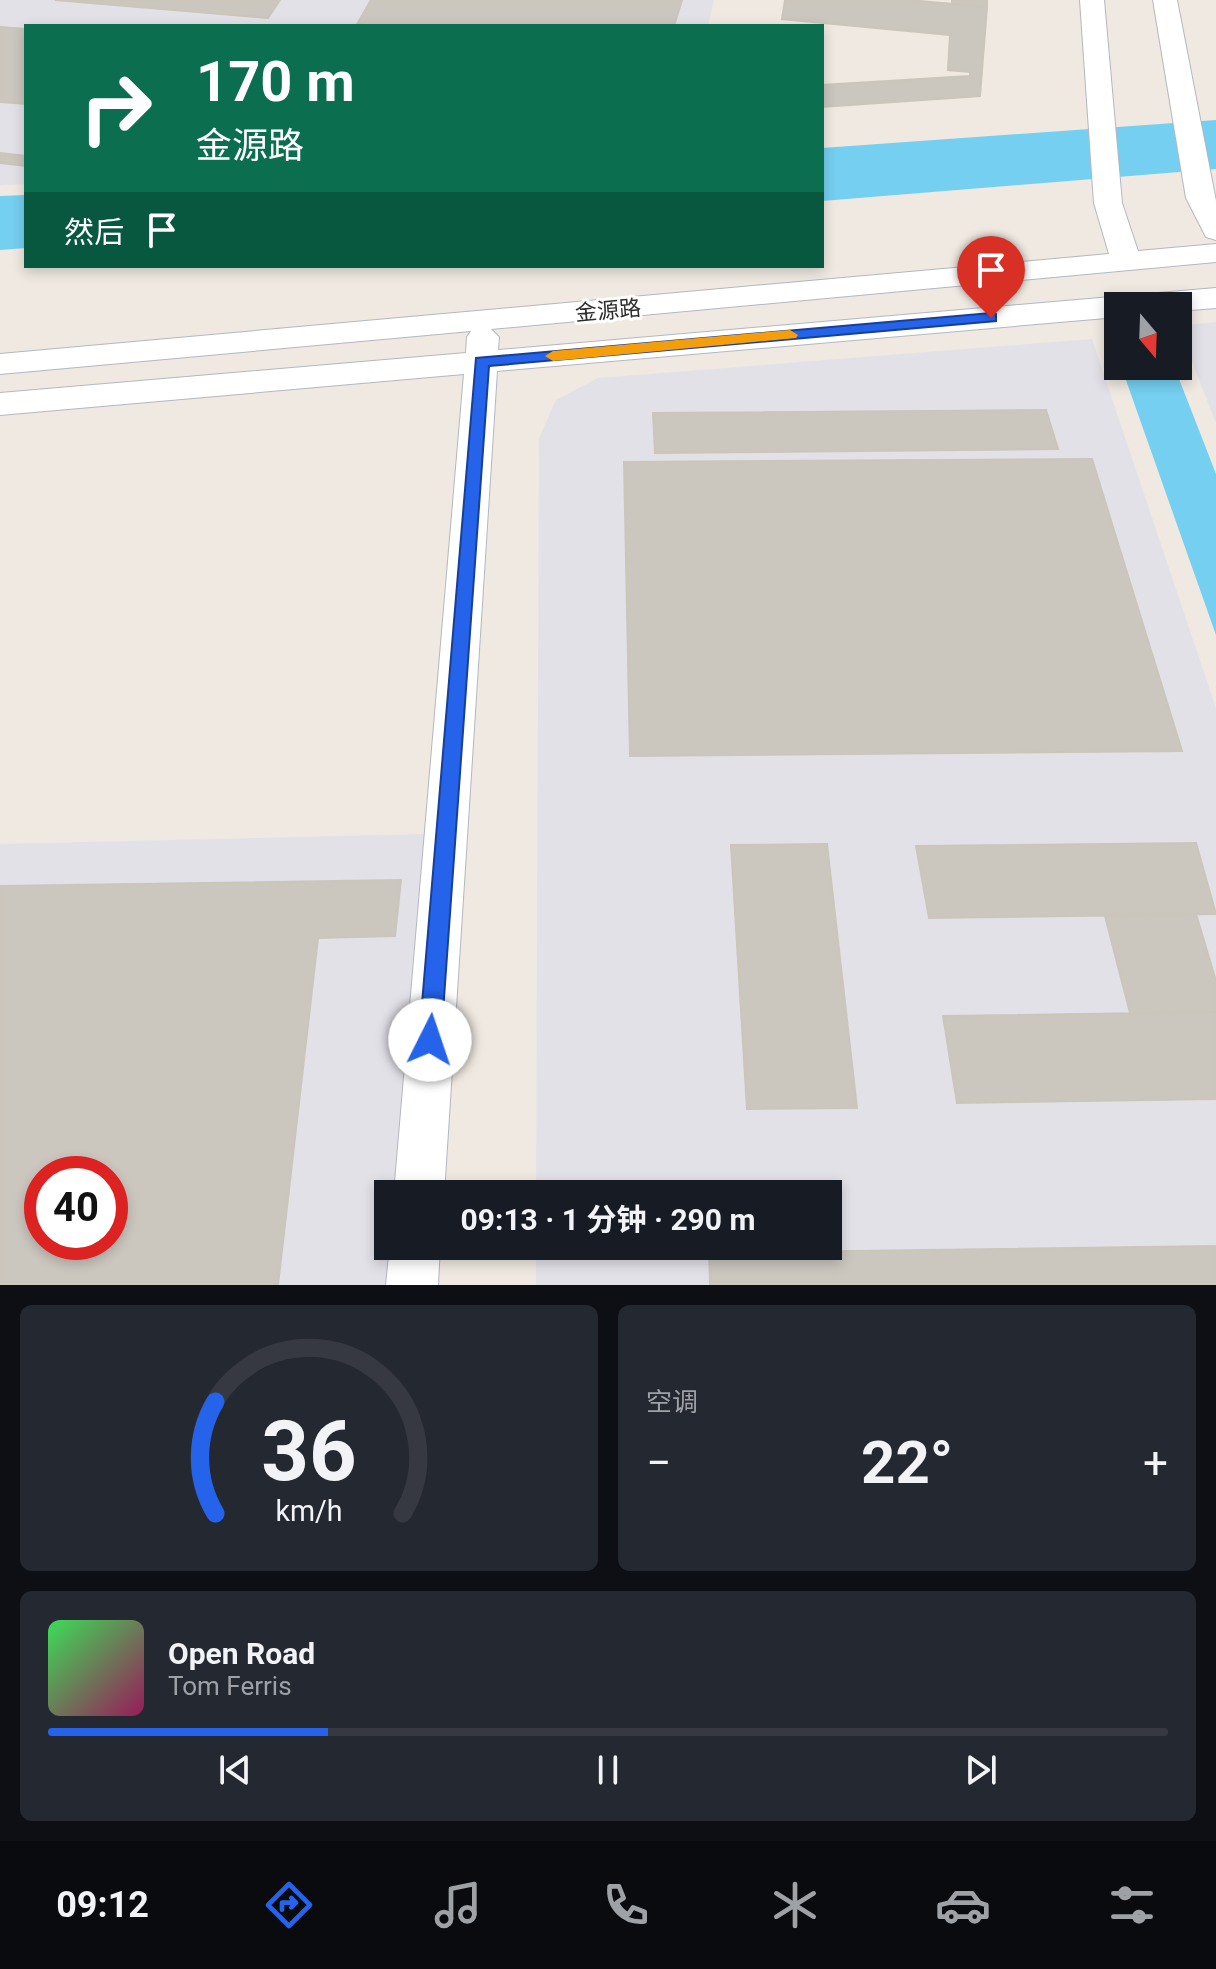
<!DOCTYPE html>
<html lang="zh">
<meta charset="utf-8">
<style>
body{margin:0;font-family:Roboto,"Noto Sans SC",sans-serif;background:#242831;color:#f1f3f6;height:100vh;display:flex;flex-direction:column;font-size:30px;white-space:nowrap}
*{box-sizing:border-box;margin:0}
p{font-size:26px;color:#9ea1a6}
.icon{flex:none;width:44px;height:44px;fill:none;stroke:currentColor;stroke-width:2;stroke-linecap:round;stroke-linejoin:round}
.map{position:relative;height:1285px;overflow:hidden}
.side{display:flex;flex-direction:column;gap:20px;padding:20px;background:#0d0f14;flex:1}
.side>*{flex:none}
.guide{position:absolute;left:24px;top:24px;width:800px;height:244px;border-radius:0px;box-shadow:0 4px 12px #0003;background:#0b6e4f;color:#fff;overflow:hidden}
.needle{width:52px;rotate:161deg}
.controls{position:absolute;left:1104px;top:292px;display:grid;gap:16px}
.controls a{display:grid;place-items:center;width:88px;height:88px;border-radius:0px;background:#171b24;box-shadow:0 4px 12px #0003;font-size:40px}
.speed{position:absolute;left:24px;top:1156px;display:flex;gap:16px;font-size:40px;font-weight:700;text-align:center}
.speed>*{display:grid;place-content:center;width:104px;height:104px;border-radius:50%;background:#171b24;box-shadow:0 4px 12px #0003;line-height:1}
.speed .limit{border:12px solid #d22;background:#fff;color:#111}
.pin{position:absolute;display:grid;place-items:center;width:68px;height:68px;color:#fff;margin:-82px -34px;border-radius:50% 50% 50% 0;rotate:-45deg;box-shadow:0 0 8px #0007}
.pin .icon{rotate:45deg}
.me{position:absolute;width:88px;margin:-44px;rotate:4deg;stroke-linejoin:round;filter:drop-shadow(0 0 6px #0008)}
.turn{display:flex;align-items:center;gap:28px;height:168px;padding:0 40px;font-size:36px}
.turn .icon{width:104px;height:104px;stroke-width:2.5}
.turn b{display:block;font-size:56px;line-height:68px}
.then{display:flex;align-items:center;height:76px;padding:0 40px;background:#0003;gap:16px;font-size:30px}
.big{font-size:60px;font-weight:700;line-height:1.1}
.side .widget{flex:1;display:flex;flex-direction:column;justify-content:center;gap:12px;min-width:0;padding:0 28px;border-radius:12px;background:#242831}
.side .dial{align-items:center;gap:0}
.dial svg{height:208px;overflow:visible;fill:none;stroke:#363941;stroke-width:7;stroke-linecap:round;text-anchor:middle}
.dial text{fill:#f1f3f6;stroke:none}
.song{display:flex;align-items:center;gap:24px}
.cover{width:96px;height:96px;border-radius:12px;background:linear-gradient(135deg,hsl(130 70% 55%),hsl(330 70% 35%))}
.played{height:8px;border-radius:4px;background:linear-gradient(90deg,#2563eb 25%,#363941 25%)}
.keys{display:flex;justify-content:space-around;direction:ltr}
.heat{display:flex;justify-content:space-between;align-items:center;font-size:44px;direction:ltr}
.side .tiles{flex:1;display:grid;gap:20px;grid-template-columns:1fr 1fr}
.widget:last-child{grid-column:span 2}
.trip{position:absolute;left:374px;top:1180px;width:468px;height:80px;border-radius:0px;background:#171b24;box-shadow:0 4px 12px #0003;font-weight:700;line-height:80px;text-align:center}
.menu{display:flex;height:128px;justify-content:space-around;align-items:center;background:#090b0e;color:#9ea1a6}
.menu .icon{width:56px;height:56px}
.menu .active{color:#2563eb}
.menu b{font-size:36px;color:#f1f3f6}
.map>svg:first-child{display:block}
.industrial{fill:#e3e1e8;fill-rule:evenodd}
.water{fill:#75cff0}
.building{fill:#cbc7bf;stroke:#cbc5ba;stroke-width:2;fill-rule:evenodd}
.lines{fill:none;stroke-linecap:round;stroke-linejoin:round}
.minor-casing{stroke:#b4b7c1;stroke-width:2}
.minor{fill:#fff;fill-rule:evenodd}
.route{fill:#2563eb;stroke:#184099;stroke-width:2}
.slow{fill:#f59e0b}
.labels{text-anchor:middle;stroke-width:6;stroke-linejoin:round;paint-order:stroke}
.street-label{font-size:22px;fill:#2e2e2e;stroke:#fff}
</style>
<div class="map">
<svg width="1216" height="1285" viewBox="0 0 1216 1285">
<rect width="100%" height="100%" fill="#efe9e1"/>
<path class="industrial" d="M0,0H714L708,26H26V184L0,185Z
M1216,322V423L1178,326Z
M1092,339L1216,708V1285H536V1246H828V1194H536L539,438L556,400L598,378Z
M425,834L394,1194H388L390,1246L386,1285H0V844ZM42,1174H110V1242H42Z"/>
<path class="water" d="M1216,120V169L822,201V148Z
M26,195V248L0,250V196Z
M1121,366H1174L1216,474V635Z"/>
<path class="building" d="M55,0H280L268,18Z
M371,0H682L674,26H356Z
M785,0H908L987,7L980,96L822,107V85L970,76V72L948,70L950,35L782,19Z
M952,0H987V7L952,4Z
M0,27L26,29V104L0,102Z
M0,153L26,156V166L0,163Z
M1046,410L1058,449L655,453L653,413Z
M1092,459L1182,751L630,756L624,462Z
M1196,843L1216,914L929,918L916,846Z
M827,844L857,1108L747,1109L731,845Z
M401,880L395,936L318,938L278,1285H0V886ZM42,1174H110V1242H42Z
M1196,914L1216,981V1012L1130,1013L1105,916Z
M1216,1012V1099L957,1103L943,1016Z
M1216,1246V1285H710L709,1253Z"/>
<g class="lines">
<defs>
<path id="minor" d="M1080,0H1104L1122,203L1138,251L1216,244V262L491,329L499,337L498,350L1216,288V308L1178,311V306H1118V317L497,371L444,1194H394L464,374L0,415V393L466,353L467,337L471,331L0,374V354L1109,254L1094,203Z
M1153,0H1177L1216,201V240L1206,237L1186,198Z
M390,1246H440L438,1285H386Z"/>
</defs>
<use href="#minor" class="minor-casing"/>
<use href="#minor" class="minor"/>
</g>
<path class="route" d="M991,313L996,314V321L489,366L441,1040L438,1047L430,1050L422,1047L419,1040L476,358Z"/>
<path class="slow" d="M790,330L798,335L796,338L553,361L545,356L553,351Z"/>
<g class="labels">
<g class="street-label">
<text transform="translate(608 310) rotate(-5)" y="8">金源路</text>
</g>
</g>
</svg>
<div class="controls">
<a><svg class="needle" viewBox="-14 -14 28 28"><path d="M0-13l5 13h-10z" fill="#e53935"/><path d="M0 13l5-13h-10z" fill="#9ea1a6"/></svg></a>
</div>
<div class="speed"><div class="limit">40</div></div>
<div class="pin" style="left:991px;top:318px;background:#d93025"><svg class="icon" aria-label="arrive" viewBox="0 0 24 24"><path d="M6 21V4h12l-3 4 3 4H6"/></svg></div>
<svg class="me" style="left:430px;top:1040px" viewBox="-20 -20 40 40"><circle r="19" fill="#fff"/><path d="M0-13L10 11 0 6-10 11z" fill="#2563eb"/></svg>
<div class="trip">09:13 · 1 分钟 · 290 m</div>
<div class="guide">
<div class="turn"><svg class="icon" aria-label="right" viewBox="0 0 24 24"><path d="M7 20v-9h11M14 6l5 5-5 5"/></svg><div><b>170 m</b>金源路</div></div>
<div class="then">然后<svg class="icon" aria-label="arrive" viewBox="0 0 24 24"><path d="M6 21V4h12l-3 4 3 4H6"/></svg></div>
</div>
</div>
<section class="side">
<div class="tiles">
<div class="widget dial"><svg viewBox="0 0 100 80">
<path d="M14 69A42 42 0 1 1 86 69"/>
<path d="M14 69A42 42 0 0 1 14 26" stroke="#2563eb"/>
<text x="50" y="56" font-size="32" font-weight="700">36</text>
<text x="50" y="72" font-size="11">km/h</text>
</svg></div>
<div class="widget"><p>空调</p>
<div class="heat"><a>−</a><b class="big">22°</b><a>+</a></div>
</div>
<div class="widget">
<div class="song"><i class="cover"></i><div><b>Open Road</b><p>Tom Ferris</p></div></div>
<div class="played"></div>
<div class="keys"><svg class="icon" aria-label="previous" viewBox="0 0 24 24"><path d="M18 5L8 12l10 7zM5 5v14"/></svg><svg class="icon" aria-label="pause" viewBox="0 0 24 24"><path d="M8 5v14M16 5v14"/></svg><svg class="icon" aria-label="next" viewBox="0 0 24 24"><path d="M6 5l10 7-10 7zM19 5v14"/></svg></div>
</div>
</div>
</section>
<nav class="menu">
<b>09:12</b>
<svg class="icon active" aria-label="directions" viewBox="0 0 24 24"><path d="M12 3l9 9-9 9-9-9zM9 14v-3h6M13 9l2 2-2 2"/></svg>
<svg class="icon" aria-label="music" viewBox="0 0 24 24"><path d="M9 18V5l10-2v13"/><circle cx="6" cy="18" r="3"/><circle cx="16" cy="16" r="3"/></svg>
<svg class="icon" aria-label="phone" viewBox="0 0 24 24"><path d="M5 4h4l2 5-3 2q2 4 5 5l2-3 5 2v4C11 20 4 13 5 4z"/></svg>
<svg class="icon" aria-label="climate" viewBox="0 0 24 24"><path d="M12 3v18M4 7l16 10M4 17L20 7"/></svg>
<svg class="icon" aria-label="car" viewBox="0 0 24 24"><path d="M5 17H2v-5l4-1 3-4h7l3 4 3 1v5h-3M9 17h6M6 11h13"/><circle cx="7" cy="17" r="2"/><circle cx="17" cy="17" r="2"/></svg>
<svg class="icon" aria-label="filters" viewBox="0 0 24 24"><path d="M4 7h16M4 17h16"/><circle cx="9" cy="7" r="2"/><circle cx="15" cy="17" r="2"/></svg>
</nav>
